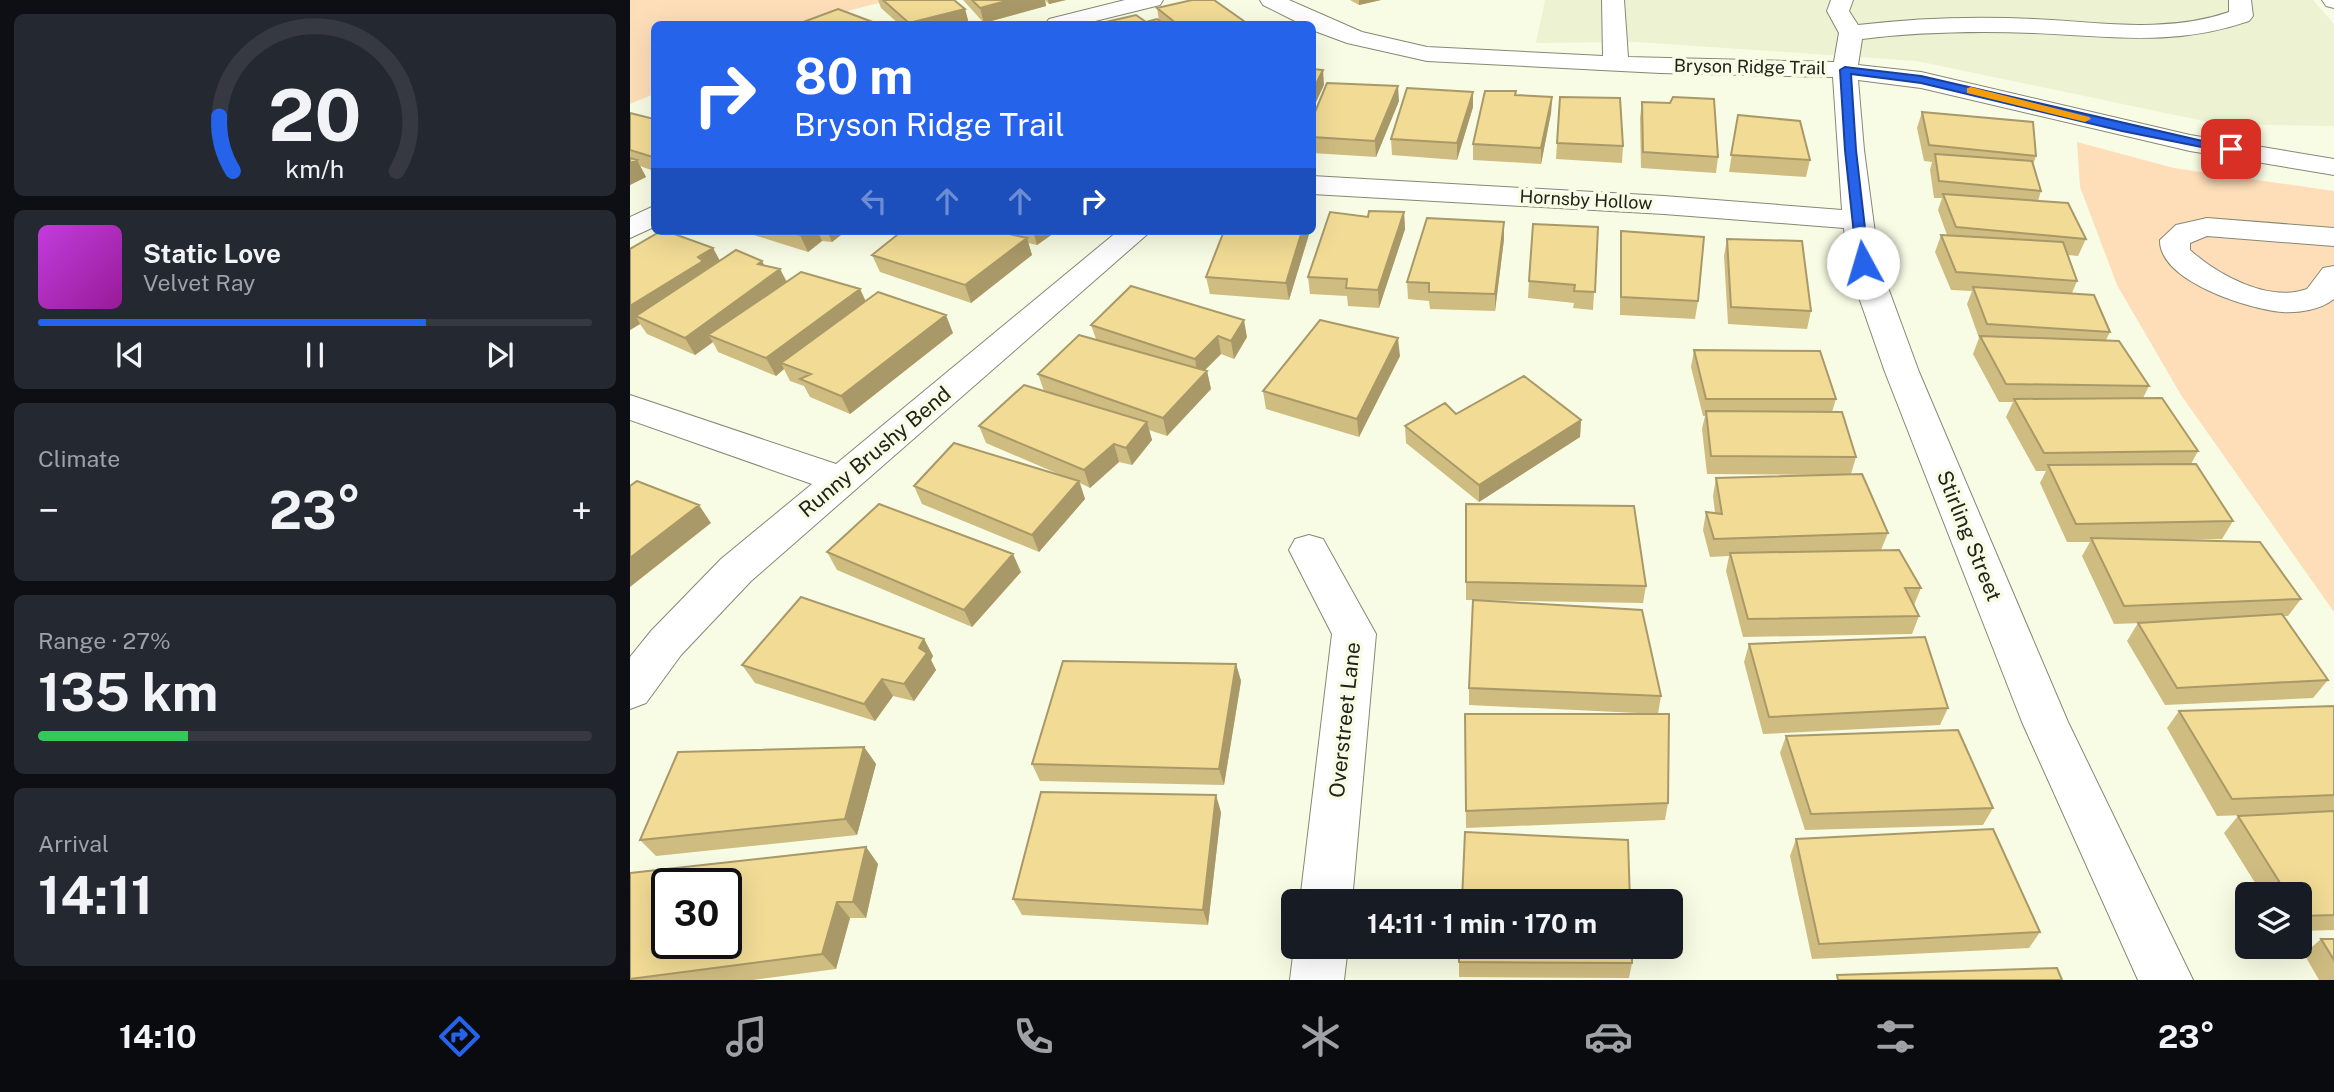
<!DOCTYPE html>
<meta charset="utf-8">
<style>
body{margin:0;font-family:"Public Sans",sans-serif;background:#242831;color:#f1f3f6;height:100vh;display:flex;flex-direction:column;font-size:26px;white-space:nowrap}
*{box-sizing:border-box;margin:0}
p{font-size:23px;color:#9ea1a6}
.icon{flex:none;width:38px;height:38px;fill:none;stroke:currentColor;stroke-width:2;stroke-linecap:round;stroke-linejoin:round}
.map{position:relative;flex:1;overflow:hidden}
.details{display:flex;flex-direction:column;gap:14px;padding:14px;background:#0d0f14;width:630px}
.details>*{flex:none}
.top-card{position:absolute;left:21px;top:21px;width:665px;height:214px;border-radius:10px;box-shadow:0 7px 28px #0002;background:#2563eb;color:#fff;overflow:hidden}
.tools{position:absolute;left:1605px;top:882px;display:grid;gap:14px}
.tools a{display:grid;place-items:center;width:77px;height:77px;border-radius:10px;background:#171b24;box-shadow:0 7px 28px #0002;font-size:35px}
.speed{position:absolute;left:21px;top:868px;display:flex;gap:14px;font-size:35px;font-weight:700;text-align:center}
.speed>*{display:grid;place-content:center;width:91px;height:91px;border-radius:50%;background:#171b24;box-shadow:0 7px 28px #0002;line-height:1}
.speed .limit{border:4px solid #111;border-radius:10px;background:#fff;color:#111}
.pin{position:absolute;display:grid;place-items:center;width:60px;height:60px;color:#fff;margin:-30px;border-radius:14px;box-shadow:0 4px 10px #0006}
.me{position:absolute;width:77px;margin:-38px;rotate:354deg;stroke-linejoin:round;filter:drop-shadow(0 0 5px #0008)}
.turn{display:flex;align-items:center;gap:24px;height:147px;padding:0 28px;font-size:32px}
.turn .icon{width:91px;height:91px;stroke-width:2.5}
.turn b{display:block;font-size:49px;line-height:60px}
.lanes{display:flex;align-items:center;height:66px;padding:0 28px;background:#0003;justify-content:center;gap:35px;direction:ltr}
.lanes .off{opacity:.35}
.big{font-size:52px;font-weight:700;line-height:1.1}
.details .card{flex:1;display:flex;flex-direction:column;justify-content:center;gap:10px;min-width:0;padding:0 24px;border-radius:10px;background:#242831}
.details .dial{align-items:center;gap:0}
.dial svg{height:182px;overflow:visible;fill:none;stroke:#363941;stroke-width:7;stroke-linecap:round;text-anchor:middle}
.dial text{fill:#f1f3f6;stroke:none}
.song{display:flex;align-items:center;gap:21px}
.cover{width:84px;height:84px;border-radius:10px;background:linear-gradient(135deg,hsl(290 70% 55%),hsl(300 70% 35%))}
.played{height:7px;border-radius:4px;background:linear-gradient(90deg,#2563eb 70%,#363941 70%)}
.keys{display:flex;justify-content:space-around;direction:ltr}
.heat{display:flex;justify-content:space-between;align-items:center;font-size:38px;direction:ltr}
.charge{height:10px;border-radius:5px;background:linear-gradient(90deg,#34c759 27%,#363941 0)}
.trip{position:absolute;left:651px;top:889px;width:402px;height:70px;border-radius:10px;background:#171b24;box-shadow:0 7px 28px #0002;font-weight:700;line-height:70px;text-align:center}
.dock{display:flex;height:112px;justify-content:space-around;align-items:center;background:#090b0e;color:#9ea1a6}
.dock .icon{width:49px;height:49px}
.dock .active{color:#2563eb}
.dock b{font-size:32px;color:#f1f3f6}
main{display:flex;flex:1;min-height:0}
.map>svg:first-child{display:block}
.built{fill:#edf2d3}
.green{fill:#fedeb8}
.lines{fill:none;stroke-linecap:round;stroke-linejoin:round}
.minor-casing{stroke:#858873;stroke-width:2}
.minor{fill:#fff;fill-rule:evenodd}
.wall{fill:#cfbc80}
.shaded-wall{fill:#a99968}
.building{fill:#f1db95;stroke:#a99968;stroke-width:2;fill-rule:evenodd}
.route{fill:#2563eb;stroke:#184099;stroke-width:2}
.slow{fill:#f59e0b}
.labels{text-anchor:middle;stroke-width:7;stroke-linejoin:round;paint-order:stroke}
.far-street-label{font-size:18px;fill:#21221a;stroke:#f8fce4}
.street-label{font-size:21px;fill:#21221a;stroke:#f8fce4}
</style>
<main>
<section class="details">
<div class="card dial"><svg viewBox="0 0 100 80">
<path d="M14 69A42 42 0 1 1 86 69"/>
<path d="M14 69A42 42 0 0 1 8 45" stroke="#2563eb"/>
<text x="50" y="56" font-size="32" font-weight="700">20</text>
<text x="50" y="72" font-size="11">km/h</text>
</svg></div>
<div class="card">
<div class="song"><i class="cover"></i><div><b>Static Love</b><p>Velvet Ray</p></div></div>
<div class="played"></div>
<div class="keys"><svg class="icon" aria-label="previous" viewBox="0 0 24 24"><path d="M18 5L8 12l10 7zM5 5v14"/></svg><svg class="icon" aria-label="pause" viewBox="0 0 24 24"><path d="M8 5v14M16 5v14"/></svg><svg class="icon" aria-label="next" viewBox="0 0 24 24"><path d="M6 5l10 7-10 7zM19 5v14"/></svg></div>
</div>
<div class="card"><p>Climate</p>
<div class="heat"><a>−</a><b class="big">23°</b><a>+</a></div>
</div>
<div class="card"><p>Range · 27%</p><b class="big">135 km</b><div class="charge"></div></div>
<div class="card"><p>Arrival</p><b class="big">14:11</b></div>
</section>
<div class="map">
<svg width="1704" height="980" viewBox="0 0 1704 980">
<rect width="100%" height="100%" fill="#f8fce4"/>
<path class="built" d="M915,0H1683L1704,24V126L1588,124L1287,61L1006,42L906,43Z"/>
<path class="green" d="M0,0H260L206,14L182,24H24V94L0,104Z
M1447,142L1544,168L1704,191V612L1551,395L1487,285L1450,187Z"/>
<g class="lines">
<defs>
<path id="minor" d="M495,0H533L530,5L453,24H415L419,19Z
M630,0H659L732,32L797,47L973,56L972,0H994L998,57L1204,62L1209,33L1197,11L1201,0H1223L1219,11L1228,25C1286,18 1345,16 1404,19C1470,22 1535,34 1599,12V0H1621L1623,16L1619,21C1544,47 1480,36 1403,33C1346,31 1288,32 1232,39L1228,65L1291,72L1560,135L1704,159V175L1560,151L1291,88L1228,80L1234,150L1249,263L1289,372L1438,722L1563,980H1508L1392,722L1255,372L1217,263L1214,228L1034,214L682,194V176L1034,196L1212,210L1203,77L1030,73L797,61L717,43L682,30V24H671L633,5Z
M1692,0H1704V8L1696,6Z
M24,206V227L0,238V217Z
M1577,218L1704,228V246L1577,236L1560,243V250C1588,275 1639,303 1677,289L1693,268L1704,266V299C1690,310 1669,313 1652,312C1618,309 1529,281 1530,240L1546,225Z
M488,231H521L121,581L51,655L16,703L0,709V657L21,631L91,559L182,484L0,420V395L206,464Z
M679,535L693,539L746,634L722,901H670L702,634L659,550L665,539Z
M664,947H718L714,980H660Z"/>
</defs>
<use href="#minor" class="minor-casing"/>
<use href="#minor" class="minor"/>
</g>
<path class="wall" d="M248,0H324L335,9L339,24H269L251,8Z
M333,0H436L419,4L415,0L416,6L354,23Z
M720,0H751L729,5Z
M527,8L618,24H467L529,21Z
M843,92V107L827,160L762,155L761,139Z
M886,95L922,97L921,113L911,164L843,160V144Z
M930,97L993,146L992,163L926,159Z
M769,101L746,157L682,153V119Z
M1012,102L1040,103L1088,157L1086,173L1011,168L1010,118Z
M1292,112L1406,156L1403,165L1411,191L1408,201L1456,239L1448,256L1438,255L1447,281L1442,293L1480,332L1476,340L1519,386L1513,398L1568,451L1561,464L1603,521L1592,539L1534,540L1671,599L1658,616H1654L1698,680L1683,698L1535,705L1497,641L1508,623H1511L1484,624L1452,556L1460,542H1437L1410,483L1416,471H1406L1376,417L1383,402H1369L1343,354L1349,338L1337,304L1342,291L1321,290L1305,252L1311,235H1317L1308,210L1312,198H1304L1300,170L1302,162L1294,161L1287,128Z
M0,113L24,119V171L10,166L16,177L0,185Z
M1108,115L1180,160L1176,177L1099,172Z
M774,212L775,229L749,308L718,306L717,296L680,294L678,277L738,217Z
M874,222V239L865,311L800,309L799,301L778,299L777,282Z
M968,227L963,310L943,308L944,303L898,298L899,281Z
M111,231H216L202,242L192,241L178,252Z
M371,231H427L407,245L398,243L402,255L341,303L250,272L242,255L371,232Z
M680,231L659,300L580,294L576,277Z
M991,231L1068,301L1065,319L990,315V248Z
M1097,239L1181,311L1177,329L1098,324L1094,256Z
M83,248L90,261L135,266L150,269L157,282L230,289L236,301L323,333L220,414L180,397L174,386L160,381L154,369L146,376L88,352L83,342L65,355L17,334L10,324L0,330V249Z
M461,325L617,337L604,359L591,354L574,371H577L581,389L537,436L519,430L522,440L502,465L489,462L460,488L450,483L455,499L409,552L292,504L284,486L433,476L356,443L349,426L414,391L408,374L466,339Z
M1064,350L1206,399L1202,412L1226,457L1221,474L1258,533L1251,550L1291,588L1284,605L1289,616L1282,634L1113,637L1096,571L1099,556L1080,557L1073,530L1076,512L1085,513L1083,496L1086,478L1196,475L1077,474L1072,429L1075,416H1073L1061,367Z
M770,356L729,437L636,409L633,391Z
M826,414L951,420L950,437L849,502L776,443L775,426Z
M836,504L1016,586L1013,603L836,600Z
M197,552L391,572L342,627L207,570Z
M294,639L303,656L301,660L306,670L284,701L263,696L245,721L125,683L112,665Z
M1119,644L1318,708L1310,725L1133,734L1114,662Z
M606,664L611,681L594,785L410,781L402,764Z
M839,688L1031,696L1028,714L839,705Z
M1704,706V930L1670,931V894H1632L1594,833L1608,816L1676,813L1587,816L1537,728L1549,711Z
M835,714L1038,803L1035,820L836,828Z
M1156,736L1363,808L1353,825L1175,830L1150,753Z
M234,747L246,764L227,835L26,856L10,840Z
M591,812L578,925L392,915L383,899Z
M1166,839L1410,932L1399,948L1182,959L1160,856Z
M236,847L248,864L236,918H220L206,969L123,980H0V873Z
M1691,939H1704V980H1689L1674,954Z
M829,962L1002,963L999,978L829,977Z"/>
<path class="shaded-wall" d="M380,0H415L416,6L354,23L350,8Z
M418,0H436L419,4Z
M729,0H751L729,5Z
M335,9L339,24H280L279,23Z
M693,70L694,85L682,111V92Z
M768,86L769,101L746,157L745,141Z
M843,92V107L827,160V143Z
M922,97L921,113L911,164V148Z
M7,160L16,177L0,185V163Z
M774,212L775,229L749,308L748,290Z
M874,222V239L865,311V294Z
M176,231H188L192,241L178,252L170,235Z
M197,231H216L202,242Z
M403,231H427L407,245Z
M672,231H680L659,300L656,283Z
M397,238L402,255L341,303L335,285Z
M83,248L92,265L6,316L10,324L0,330V306Z
M132,261L140,276L150,269L159,287L78,335L83,342L65,355L55,338Z
M230,289L238,307L151,363L154,369L146,376L136,358Z
M316,315L323,333L220,414L211,396Z
M614,320L617,337L604,359L601,341Z
M588,336L591,354L568,377L565,359Z
M768,338L770,356L729,437L727,419Z
M577,371L581,389L537,436L533,418Z
M951,420L950,437L849,502V485Z
M517,422L522,440L502,465L496,448Z
M484,444L489,462L460,488L454,470Z
M449,481L455,499L409,552L402,535Z
M69,505L81,523L0,587V558Z
M383,554L391,572L342,627L334,610Z
M294,639L303,656L301,660L306,670L284,701L274,684Z
M606,664L611,681L594,785L589,769Z
M252,679L263,696L245,721L234,704Z
M234,747L246,764L227,835L215,819Z
M586,795L591,812L578,925L573,910Z
M236,847L248,864L236,918L223,902Z
M207,902L220,918L206,969L192,954Z"/>
<path class="building" d="M253,0H324L335,9L279,23Z
M342,0H380L350,8Z
M562,0H584L618,24H547L527,8Z
M208,9L248,24H168Z
M506,15L516,22L527,19L534,24H467Z
M682,69L693,70L682,92Z
M697,83L768,86L745,141L682,137V119Z
M777,88L843,92L827,143L761,139Z
M855,91H886L885,95L922,97L911,148L843,144Z
M930,97L990,98L993,146L927,143Z
M1043,97L1084,99L1088,157L1013,152L1012,102L1040,103Z
M1292,112L1403,122L1406,156L1299,145Z
M0,113L24,119V156L23,157L0,150Z
M1108,115L1170,121L1180,160L1101,155Z
M1305,154L1402,161L1411,191L1309,181Z
M0,158L7,160L0,163Z
M1313,194L1438,203L1456,239L1326,227Z
M739,211L774,212L748,290L716,288L717,279L678,277L700,212L738,217Z
M797,218L874,222L865,294L799,292V283L777,282Z
M903,224L968,227L965,292L944,291L945,285L899,281Z
M31,231H36L83,248L68,257L73,261L0,306V249Z
M156,231H176L170,235Z
M272,231H366L397,238L335,285L242,255Z
M594,231H672L656,283L576,277Z
M991,231L1074,237L1068,301L991,297Z
M1311,235L1433,242L1447,281L1326,272Z
M1097,239L1172,241L1181,311L1101,307Z
M106,250L132,261L128,264L150,269L55,338L6,316Z
M171,272L230,289L136,358L78,335Z
M501,286L614,320L601,341L588,336L565,359L461,325Z
M1343,287L1464,295L1480,332L1357,324Z
M248,292L316,315L211,396L170,379L181,374L151,363Z
M690,320L768,338L727,419L633,391Z
M449,335L577,371L533,418L408,374Z
M1350,336L1489,341L1519,386L1376,384Z
M1064,350L1190,351L1206,399H1076Z
M894,376L951,420L849,485L775,426L815,403L826,414Z
M394,385L517,422L496,448L484,444L454,470L349,426Z
M1532,398L1568,451L1414,453L1384,399Z
M1076,411L1212,412L1226,457L1081,456Z
M324,443L449,481L402,535L284,486Z
M1566,464L1603,521L1446,524L1418,465Z
M1232,474L1258,533L1084,539L1076,512L1092,514L1086,478Z
M7,481L69,505L0,558V486Z
M249,504L383,554L334,610L197,552Z
M836,504L1004,506L1016,586L836,582Z
M1461,538L1630,542L1671,599L1494,606Z
M1269,550L1291,588H1275L1289,616L1118,619L1100,553Z
M171,597L294,639L289,648L297,653L274,684L252,679L234,704L112,665Z
M843,600L1012,610L1031,696L839,688Z
M1652,614L1698,680L1547,688L1508,623Z
M1295,637L1318,708L1139,717L1119,644Z
M433,661L606,664L589,769L402,764Z
M1704,706V795L1602,799L1549,711Z
M835,714H1039L1038,803L836,811Z
M1328,730L1363,808L1181,814L1156,736Z
M234,747L215,819L10,840L48,752Z
M411,792L586,795L573,910L383,899Z
M1704,811V915L1671,916L1670,913V894H1657L1608,816Z
M1363,829L1410,932L1189,944L1166,839Z
M835,832L998,840L1000,901H832Z
M236,847L223,902H207L192,954L0,979V873ZM37,884H96V943H37Z
M1691,939H1704V960Z
M829,947H1002V963L829,962Z
M1427,968L1432,980H1208L1207,975Z"/>
<path class="route" d="M1215,67L1291,76L1607,149L1601,153L1492,131L1291,83L1221,74L1226,150L1239,263L1233,267L1227,263L1215,150L1210,70Z"/>
<path class="slow" d="M1341,87L1459,117L1461,119L1455,122L1337,93V88Z"/>
<g class="labels">
<g class="far-street-label">
<text transform="translate(1120 67) rotate(1)" y="6">Bryson Ridge Trail</text>
<text transform="translate(956 200) rotate(3)" y="6">Hornsby Hollow</text>
</g>
<g class="street-label">
<text transform="translate(245 452) rotate(-40)" y="7">Runny Brushy Bend</text>
<text transform="translate(1339 536) rotate(68)" y="7">Stirling Street</text>
<text transform="translate(715 720) rotate(-84)" y="7">Overstreet Lane</text>
</g>
</g>
</svg>
<div class="tools">
<a><svg class="icon" aria-label="layers" viewBox="0 0 24 24"><path d="M12 4l9 5-9 5-9-5zM3 14l9 5 9-5"/></svg></a>
</div>
<div class="speed"><div class="limit">30</div></div>
<div class="pin" style="left:1601px;top:149px;background:#d93025"><svg class="icon" aria-label="arrive" viewBox="0 0 24 24"><path d="M6 21V4h12l-3 4 3 4H6"/></svg></div>
<svg class="me" style="left:1233px;top:263px" viewBox="-20 -20 40 40"><circle r="19" fill="#fff"/><path d="M0-13L10 11 0 6-10 11z" fill="#2563eb"/></svg>
<div class="trip">14:11 · 1 min · 170 m</div>
<div class="top-card">
<div class="turn"><svg class="icon" aria-label="right" viewBox="0 0 24 24"><path d="M7 20v-9h11M14 6l5 5-5 5"/></svg><div><b>80 m</b>Bryson Ridge Trail</div></div>
<div class="lanes"><svg class="icon off" aria-label="left" viewBox="0 0 24 24"><path d="M17 20v-9H6M10 6l-5 5 5 5"/></svg><svg class="icon off" aria-label="ahead" viewBox="0 0 24 24"><path d="M12 20V5M6 11l6-6 6 6"/></svg><svg class="icon off" aria-label="ahead" viewBox="0 0 24 24"><path d="M12 20V5M6 11l6-6 6 6"/></svg><svg class="icon" aria-label="right" viewBox="0 0 24 24"><path d="M7 20v-9h11M14 6l5 5-5 5"/></svg></div>
</div>
</div>
</main>
<nav class="dock">
<b>14:10</b>
<svg class="icon active" aria-label="directions" viewBox="0 0 24 24"><path d="M12 3l9 9-9 9-9-9zM9 14v-3h6M13 9l2 2-2 2"/></svg>
<svg class="icon" aria-label="music" viewBox="0 0 24 24"><path d="M9 18V5l10-2v13"/><circle cx="6" cy="18" r="3"/><circle cx="16" cy="16" r="3"/></svg>
<svg class="icon" aria-label="phone" viewBox="0 0 24 24"><path d="M5 4h4l2 5-3 2q2 4 5 5l2-3 5 2v4C11 20 4 13 5 4z"/></svg>
<svg class="icon" aria-label="climate" viewBox="0 0 24 24"><path d="M12 3v18M4 7l16 10M4 17L20 7"/></svg>
<svg class="icon" aria-label="car" viewBox="0 0 24 24"><path d="M5 17H2v-5l4-1 3-4h7l3 4 3 1v5h-3M9 17h6M6 11h13"/><circle cx="7" cy="17" r="2"/><circle cx="17" cy="17" r="2"/></svg>
<svg class="icon" aria-label="filters" viewBox="0 0 24 24"><path d="M4 7h16M4 17h16"/><circle cx="9" cy="7" r="2"/><circle cx="15" cy="17" r="2"/></svg>
<b>23°</b>
</nav>
